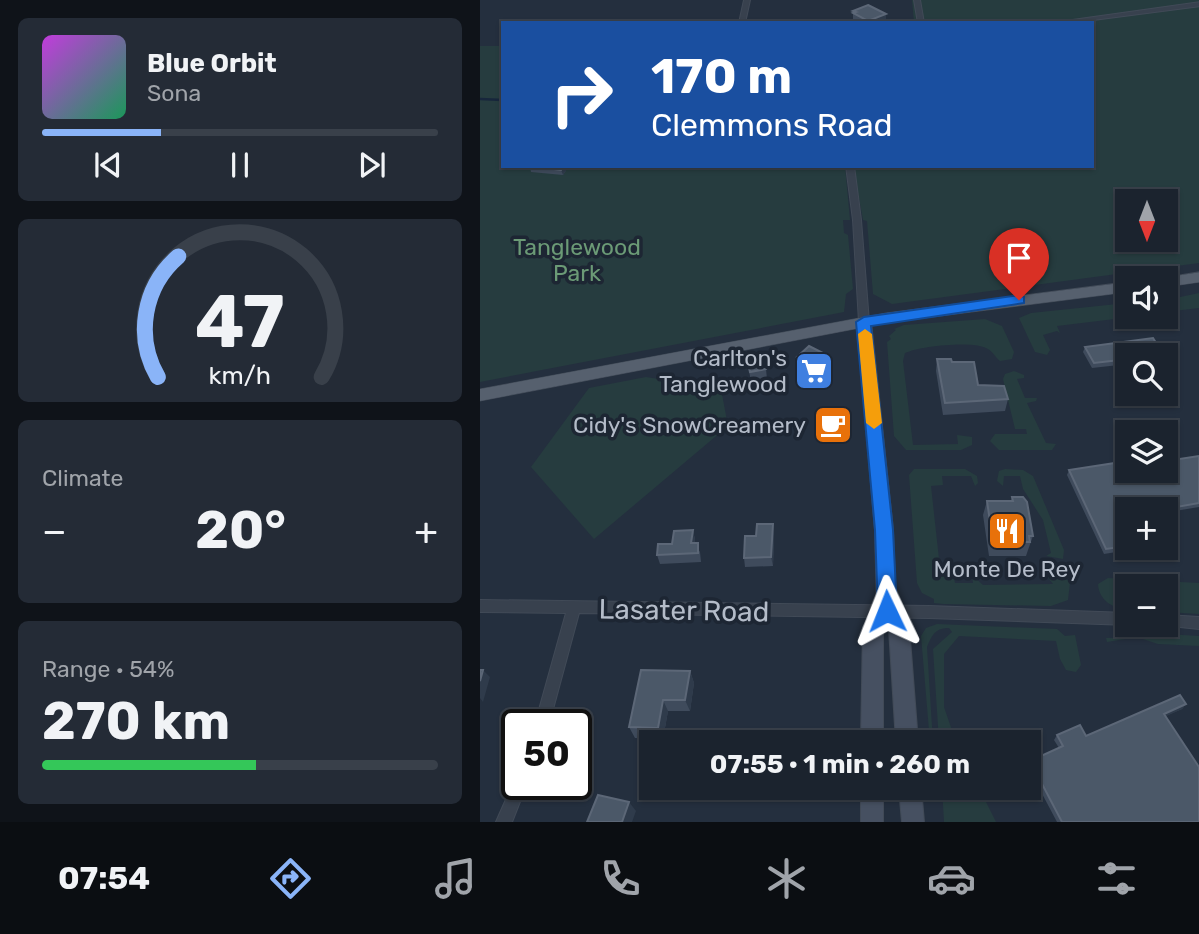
<!DOCTYPE html>
<meta charset="utf-8">
<style>
body{margin:0;font-family:Rubik,sans-serif;background:#242b36;color:#f1f3f6;height:100vh;display:flex;flex-direction:column;font-size:26px;white-space:nowrap}
*{box-sizing:border-box;margin:0}
p{font-size:23px;color:#a0a4aa}
.icon{flex:none;width:38px;height:38px;fill:none;stroke:currentColor;stroke-width:2;stroke-linecap:round;stroke-linejoin:round}
.map{position:relative;flex:1;overflow:hidden}
.side{display:flex;flex-direction:column;gap:18px;padding:18px;background:#0f1319;width:480px}
.side>*{flex:none}
.hud{position:absolute;left:21px;top:21px;width:593px;height:147px;border-radius:0px;box-shadow:0 2px 5px #0004,0 0 0 2px #39404a;background:#1a4fa0;color:#fff;overflow:hidden}
.needle{width:46px;rotate:180deg}
.controls{position:absolute;left:635px;top:189px;display:grid;gap:14px}
.controls a{display:grid;place-items:center;width:63px;height:63px;border-radius:0px;background:#1b232e;box-shadow:0 2px 5px #0004,0 0 0 2px #39404a;font-size:35px}
.speed{position:absolute;left:21px;top:709px;display:flex;gap:14px;font-size:35px;font-weight:700;text-align:center}
.speed>*{display:grid;place-content:center;width:91px;height:91px;border-radius:50%;background:#1b232e;box-shadow:0 2px 5px #0004,0 0 0 2px #39404a;line-height:1}
.speed .limit{border:4px solid #111;border-radius:10px;background:#fff;color:#111}
.pin{position:absolute;display:grid;place-items:center;width:60px;height:60px;color:#fff;margin:-72px -30px;border-radius:50% 50% 50% 0;rotate:-45deg;box-shadow:0 0 7px #0007}
.pin .icon{rotate:45deg}
.me{position:absolute;width:77px;margin:-38px;rotate:358deg;stroke-linejoin:round;filter:drop-shadow(0 0 5px #0008)}
.turn{display:flex;align-items:center;gap:24px;height:147px;padding:0 35px;font-size:32px}
.turn .icon{width:91px;height:91px;stroke-width:2.5}
.turn b{display:block;font-size:49px;line-height:60px}
.big{font-size:52px;font-weight:700;line-height:1.1}
.side .tile{flex:1;display:flex;flex-direction:column;justify-content:center;gap:10px;min-width:0;padding:0 24px;border-radius:10px;background:#242b36}
.side .dial{align-items:center;gap:0}
.dial svg{height:182px;overflow:visible;fill:none;stroke:#39404a;stroke-width:7;stroke-linecap:round;text-anchor:middle}
.dial text{fill:#f1f3f6;stroke:none}
.song{display:flex;align-items:center;gap:21px}
.cover{width:84px;height:84px;border-radius:10px;background:linear-gradient(135deg,hsl(290 70% 55%),hsl(150 70% 35%))}
.played{height:7px;border-radius:4px;background:linear-gradient(90deg,#8ab4f8 30%,#39404a 30%)}
.keys{display:flex;justify-content:space-around;direction:ltr}
.heat{display:flex;justify-content:space-between;align-items:center;font-size:38px;direction:ltr}
.charge{height:10px;border-radius:5px;background:linear-gradient(90deg,#34c759 54%,#39404a 0)}
.trip{position:absolute;left:159px;top:730px;width:402px;height:70px;border-radius:0px;background:#1b232e;box-shadow:0 2px 5px #0004,0 0 0 2px #39404a;font-weight:700;line-height:70px;text-align:center}
.dock{display:flex;height:112px;justify-content:space-around;align-items:center;background:#0b0e12;color:#a0a4aa}
.dock .icon{width:49px;height:49px}
.dock .selected{color:#8ab4f8}
.dock b{font-size:32px;color:#f1f3f6}
main{display:flex;flex:1;min-height:0}
.map>svg:first-child{display:block}
.green{fill:#263c3f;fill-rule:evenodd}
.lines{fill:none;stroke-linecap:round;stroke-linejoin:round}
.stream{stroke:#17263c;stroke-width:2.5}
.street-casing{stroke:#414a57;stroke-width:2}
.secondary-casing{stroke:#414a57;stroke-width:2}
.primary-casing{stroke:#414a57;stroke-width:1}
.street{fill:#38414e;fill-rule:evenodd}
.secondary{fill:#465061;fill-rule:evenodd}
.primary{fill:#56606e;fill-rule:evenodd}
.wall{fill:#3f4b5c}
.shaded-wall{fill:#2f3b4b}
.building{fill:#4b5868;stroke:#5c6777;stroke-width:2}
.route{fill:#1a73e8;stroke:#114b97;stroke-width:2}
.slow{fill:#f59e0b}
.labels{text-anchor:middle;stroke-width:7;stroke-linejoin:round;paint-order:stroke}
.park-label{font-size:23px;fill:#6b9a76;stroke:#1d2633}
.poi-label{font-size:23px;fill:#b4bcc9;stroke:#1d2633;text-anchor:end}
.near-street-label{font-size:28px;fill:#b4bcc9;stroke:#1d2633}
</style>
<main>
<section class="side">
<div class="tile">
<div class="song"><i class="cover"></i><div><b>Blue Orbit</b><p>Sona</p></div></div>
<div class="played"></div>
<div class="keys"><svg class="icon" aria-label="previous" viewBox="0 0 24 24"><path d="M18 5L8 12l10 7zM5 5v14"/></svg><svg class="icon" aria-label="pause" viewBox="0 0 24 24"><path d="M8 5v14M16 5v14"/></svg><svg class="icon" aria-label="next" viewBox="0 0 24 24"><path d="M6 5l10 7-10 7zM19 5v14"/></svg></div>
</div>
<div class="tile dial"><svg viewBox="0 0 100 80">
<path d="M14 69A42 42 0 1 1 86 69"/>
<path d="M14 69A42 42 0 0 1 23 16" stroke="#8ab4f8"/>
<text x="50" y="56" font-size="32" font-weight="700">47</text>
<text x="50" y="72" font-size="11">km/h</text>
</svg></div>
<div class="tile"><p>Climate</p>
<div class="heat"><a>−</a><b class="big">20°</b><a>+</a></div>
</div>
<div class="tile"><p>Range · 54%</p><b class="big">270 km</b><div class="charge"></div></div>
</section>
<div class="map">
<svg width="720" height="822" viewBox="0 0 720 822">
<rect width="100%" height="100%" fill="#242f3e"/>
<path class="green" d="M432,0H719V263L412,304L393,294L387,221L383,220L373,166H612V23H434ZM648,201H686V240H648Z
M0,46H23V166H365L370,220H363L364,233L368,235L373,289L366,294L364,312L0,382Z
M719,293V308L686,312V300Z
M647,303L648,317H650L646,318L649,324L643,318L577,326L580,333L577,331L563,335L570,350L567,355L555,352L539,318L551,313Z
M505,319L522,326L534,352L532,359L520,361C516,358 513,352 508,349C495,340 440,346 425,353L423,361L433,445L478,444L477,435L492,437V445L481,450H426L414,436L407,342L411,339L409,336L416,330L414,329L424,325Z
M534,371L544,375V378L537,379L545,398H557L556,401L547,403L566,443L576,444L572,450H519L510,441L515,434H547L546,429H535L523,379L525,374Z
M166,377L241,389L248,426L114,539L51,467L109,388Z
M434,469H485L497,476L498,483L495,486L491,476H462L463,485L451,486L460,568L472,570L475,583H493L492,575L503,585L573,584L566,575C575,573 584,575 590,583L588,600L571,606L464,604L454,603V599L442,593L437,583L429,475Z
M525,469L543,470L553,476L584,550L583,559L566,556L571,553L563,520L543,489L540,476H524L523,486L517,481L519,471Z
M628,578L719,583V614L686,612V586H648L647,610C632,608 619,600 618,584Z
M457,624L577,629L585,636L595,635L601,665L596,672L586,670L580,659L576,641L479,636L464,654V707L476,742H459L453,649L472,632L469,628C456,627 451,636 447,647L453,742H450L441,636L446,628Z
M637,631L719,636V646L678,644L657,637L627,642L626,638H634Z
M462,788H499L516,822H464Z"/>
<g class="lines">
<path class="stream" d="M0,99L23,100"/>
<defs>
<path id="street" d="M264,0H270L265,23H259Z
M434,0H440L444,23H438Z
M720,2V6L590,23H571Z
M366,166H374L381,220L389,322L384,325L379,322L373,220Z
M0,600L449,606L648,613L649,625L449,618L99,613L69,724H55L86,613L0,612Z
M686,615L720,617V629L681,625H686Z
M37,778V784H47L32,822H16L35,779Z"/>
<path id="secondary" d="M384,317L391,322L413,530L416,608L429,626L438,742H416L409,629L407,626L403,630V742H381L383,627L397,608L395,530L377,322Z
M381,788H403V822H381Z
M419,788H441L444,822H422Z"/>
<path id="primary" d="M720,272V282L686,287V278H682Z
M648,282V292L406,323L0,401V389L406,313Z"/>
</defs>
<use href="#street" class="street-casing"/>
<use href="#secondary" class="secondary-casing"/>
<use href="#primary" class="primary-casing"/>
<use href="#street" class="street"/>
<use href="#secondary" class="secondary"/>
<use href="#primary" class="primary"/>
</g>
<path class="wall" d="M373,11L406,14V23H373Z
M50,166H89L83,175L51,172Z
M605,347L683,354V355H648V364L612,368L603,352Z
M349,356V371L338,382L318,372L317,357Z
M267,359L286,369L287,379L271,382Z
M457,359L472,362L498,385L528,399L525,411L463,415L456,371Z
M719,456V507L689,512L686,507L671,509H648V548H661L624,554L587,475L589,470L648,471Z
M532,497L553,536L548,550L546,556H509L503,515L507,501H531Z
M213,530L215,540V543L220,552L221,562L180,564L177,555Z
M294,534L293,566L265,567L264,558L276,536Z
M210,671L214,683L210,711H188L183,739L155,738L149,727Z
M706,704L702,709L685,716L719,822H577L550,771V761L579,748L574,740L577,735L606,736Z"/>
<path class="shaded-wall" d="M406,14V23H388V21Z
M84,166H89L83,175L81,170Z
M349,356V371L338,382V367Z
M293,524L294,534L293,566L291,557Z
M213,530L215,540L214,552L211,543Z
M3,670L10,677L3,702L0,698V681Z
M210,671L214,683L210,711L205,700Z
M183,700L188,711L183,739L178,728Z
M706,704L702,709L680,719L684,714Z
M149,802L156,811L152,822H142Z"/>
<path class="building" d="M388,5L406,14L388,21L373,13L376,12L373,11Z
M50,166H84L81,170Z
M673,338L683,354L674,355H648V359L614,363L605,347Z
M329,346L349,356L338,367L317,357Z
M283,356L286,369L270,372L267,359Z
M457,359H471L472,362H494L498,385L524,386L528,399L465,403Z
M719,456V503L691,508L688,502L648,509V546L626,549L589,470L648,461V471H686V461Z
M532,497H543L547,502L553,536H549L550,542H513L507,501H533Z
M277,524H293L291,557L264,558L265,536H276Z
M213,530L211,543H218V553L177,555L178,544H192L194,531Z
M0,670H3L0,681Z
M161,670L210,671L205,700H183L178,728L149,727Z
M700,695L706,704L684,714L719,767V822H582L550,761L583,746L577,735L600,725L606,736Z
M118,795L149,802L142,822H107Z"/>
<path class="route" d="M539,295L544,297V303L391,326L413,530L417,611L414,617L407,620L401,617L398,611L395,530L376,322L384,317Z"/>
<path class="slow" d="M385,329L392,334L402,423L394,429L386,423L378,334Z"/>
<defs>
<symbol id="supermarket-square" viewBox="-11 -11 22 22"><rect x="-9" y="-9" width="18" height="18" rx="4" fill="#3f7fe0" stroke="#1d2633"/><path d="M-6-5.5h2.5l.6 2H6L4.5 2H-2.5L-4.4-4H-6ZM-1.5 3.2a1.3 1.3 0 1 0 .1 0ZM3 3.2a1.3 1.3 0 1 0 .1 0Z" fill="#fff"/></symbol>
<symbol id="cafe-square" viewBox="-11 -11 22 22"><rect x="-9" y="-9" width="18" height="18" rx="4" fill="#e8710a" stroke="#1d2633"/><path d="M-5.5-4.5H6V0H3Q3 3.5 0 3.5H-2.5Q-5.5 3.5-5.5 0ZM3-3.2v2h1.7v-2ZM-6 4.5H4V6H-6Z" fill="#fff"/></symbol>
<symbol id="restaurant-square" viewBox="-11 -11 22 22"><rect x="-9" y="-9" width="18" height="18" rx="4" fill="#e8710a" stroke="#1d2633"/><path d="M-5-6h1v4h1v-4h1v4h1v-4h1v5L-1.5 .5V6h-2V.5L-5-1ZM5-6V6H3V1.5H1.5Q1.5-4 5-6Z" fill="#fff"/></symbol>
</defs>
<g fill-rule="evenodd">
<use href="#supermarket-square" x="312" y="349" width="44" height="44"/>
<use href="#cafe-square" x="331" y="403" width="44" height="44"/>
<use href="#restaurant-square" x="505" y="509" width="44" height="44"/>
</g>
<g class="labels">
<g class="park-label">
<text x="97" y="255">Tanglewood<tspan x="97" dy="26">Park</tspan></text>
</g>
<g class="poi-label">
<text x="307" y="366">Carlton's<tspan x="307" dy="26">Tanglewood</tspan></text>
<text x="326" y="433">Cidy's SnowCreamery</text>
<text x="527" y="577" text-anchor="middle">Monte De Rey</text>
</g>
<g class="near-street-label">
<text transform="translate(204 610) rotate(1)" y="10">Lasater Road</text>
</g>
</g>
</svg>
<div class="controls">
<a><svg class="needle" viewBox="-14 -14 28 28"><path d="M0-13l5 13h-10z" fill="#e53935"/><path d="M0 13l5-13h-10z" fill="#a0a4aa"/></svg></a>
<a><svg class="icon" aria-label="sound" viewBox="0 0 24 24"><path d="M4 9h4l5-4v14l-5-4H4zM17 9q2 3 0 6"/></svg></a>
<a><svg class="icon" aria-label="search" viewBox="0 0 24 24"><circle cx="10" cy="10" r="6"/><path d="M15 15l6 6"/></svg></a>
<a><svg class="icon" aria-label="layers" viewBox="0 0 24 24"><path d="M12 4l9 5-9 5-9-5zM3 14l9 5 9-5"/></svg></a>
<a>+</a>
<a>−</a>
</div>
<div class="speed"><div class="limit">50</div></div>
<div class="pin" style="left:539px;top:300px;background:#d93025"><svg class="icon" aria-label="arrive" viewBox="0 0 24 24"><path d="M6 21V4h12l-3 4 3 4H6"/></svg></div>
<svg class="me" style="left:407px;top:611px" viewBox="-20 -20 40 40"><path d="M0-17L14 15 0 8-14 15z" fill="#1a73e8" stroke="#fff" stroke-width="4"/></svg>
<div class="trip">07:55 · 1 min · 260 m</div>
<div class="hud">
<div class="turn"><svg class="icon" aria-label="right" viewBox="0 0 24 24"><path d="M7 20v-9h11M14 6l5 5-5 5"/></svg><div><b>170 m</b>Clemmons Road</div></div>
</div>
</div>
</main>
<nav class="dock">
<b>07:54</b>
<svg class="icon selected" aria-label="directions" viewBox="0 0 24 24"><path d="M12 3l9 9-9 9-9-9zM9 14v-3h6M13 9l2 2-2 2"/></svg>
<svg class="icon" aria-label="music" viewBox="0 0 24 24"><path d="M9 18V5l10-2v13"/><circle cx="6" cy="18" r="3"/><circle cx="16" cy="16" r="3"/></svg>
<svg class="icon" aria-label="phone" viewBox="0 0 24 24"><path d="M5 4h4l2 5-3 2q2 4 5 5l2-3 5 2v4C11 20 4 13 5 4z"/></svg>
<svg class="icon" aria-label="climate" viewBox="0 0 24 24"><path d="M12 3v18M4 7l16 10M4 17L20 7"/></svg>
<svg class="icon" aria-label="car" viewBox="0 0 24 24"><path d="M5 17H2v-5l4-1 3-4h7l3 4 3 1v5h-3M9 17h6M6 11h13"/><circle cx="7" cy="17" r="2"/><circle cx="17" cy="17" r="2"/></svg>
<svg class="icon" aria-label="filters" viewBox="0 0 24 24"><path d="M4 7h16M4 17h16"/><circle cx="9" cy="7" r="2"/><circle cx="15" cy="17" r="2"/></svg>
</nav>
